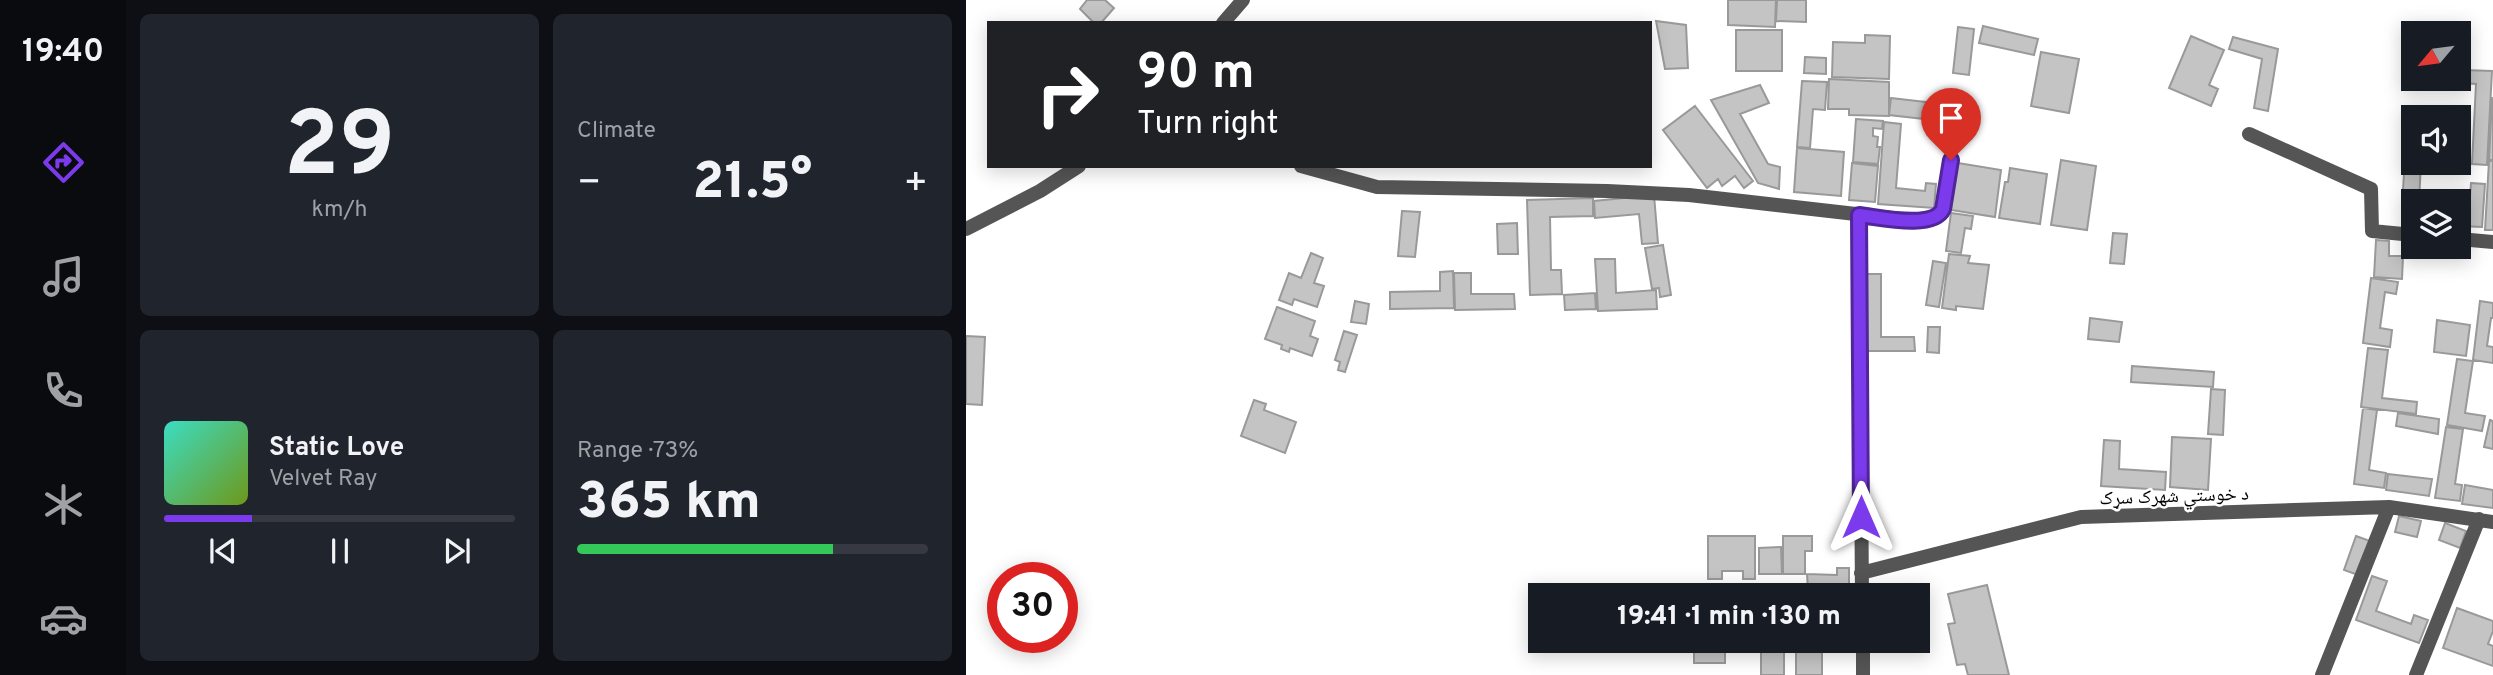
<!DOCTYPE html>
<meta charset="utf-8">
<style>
body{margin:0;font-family:Overpass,"Noto Naskh Arabic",sans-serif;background:#20242c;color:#f1f3f6;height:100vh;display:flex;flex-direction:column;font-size:26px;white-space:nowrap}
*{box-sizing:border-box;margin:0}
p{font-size:23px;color:#9ea1a6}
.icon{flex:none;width:38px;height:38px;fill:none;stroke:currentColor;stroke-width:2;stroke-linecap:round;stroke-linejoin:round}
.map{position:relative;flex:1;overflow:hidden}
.side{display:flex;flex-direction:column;gap:14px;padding:14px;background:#0d0f14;width:840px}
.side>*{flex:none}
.guide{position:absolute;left:21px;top:21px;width:665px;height:147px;border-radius:0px;box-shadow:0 4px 18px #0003;background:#202124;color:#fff;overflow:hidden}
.needle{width:46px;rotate:241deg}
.fabs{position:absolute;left:1435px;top:21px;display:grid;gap:14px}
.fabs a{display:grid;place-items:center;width:70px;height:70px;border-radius:0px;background:#171b24;box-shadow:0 4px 18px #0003;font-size:35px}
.speed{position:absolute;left:21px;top:562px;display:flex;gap:14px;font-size:35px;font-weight:700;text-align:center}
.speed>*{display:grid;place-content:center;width:91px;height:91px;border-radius:50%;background:#171b24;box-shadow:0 4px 18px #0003;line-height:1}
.speed .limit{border:10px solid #d22;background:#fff;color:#111}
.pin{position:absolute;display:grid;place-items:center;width:60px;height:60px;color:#fff;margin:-72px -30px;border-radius:50% 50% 50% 0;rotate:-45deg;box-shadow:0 0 7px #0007}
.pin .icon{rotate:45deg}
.me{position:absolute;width:77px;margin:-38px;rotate:0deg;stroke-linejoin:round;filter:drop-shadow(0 0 5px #0008)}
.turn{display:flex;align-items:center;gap:24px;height:147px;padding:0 35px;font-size:32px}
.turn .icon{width:91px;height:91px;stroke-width:2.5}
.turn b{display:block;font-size:49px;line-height:60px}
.big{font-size:52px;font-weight:800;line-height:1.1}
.side .widget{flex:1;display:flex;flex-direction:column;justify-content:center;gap:10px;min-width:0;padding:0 24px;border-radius:10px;background:#20242c}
.side .dial{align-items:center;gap:0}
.dial b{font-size:91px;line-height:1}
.song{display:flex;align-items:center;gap:21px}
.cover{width:84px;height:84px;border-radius:10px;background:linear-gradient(135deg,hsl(170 70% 55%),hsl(80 70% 35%))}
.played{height:7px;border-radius:4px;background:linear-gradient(90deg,#7c3aed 25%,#363941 25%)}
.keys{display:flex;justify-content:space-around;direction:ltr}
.heat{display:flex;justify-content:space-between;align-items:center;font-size:38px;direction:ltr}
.charge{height:10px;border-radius:5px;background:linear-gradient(90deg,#34c759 73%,#363941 0)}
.side .tiles{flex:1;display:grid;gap:14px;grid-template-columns:repeat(2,1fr)}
.trip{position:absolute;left:562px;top:583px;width:402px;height:70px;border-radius:0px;background:#171b24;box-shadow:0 4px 18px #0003;font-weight:800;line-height:70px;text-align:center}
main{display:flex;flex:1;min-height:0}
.tabs{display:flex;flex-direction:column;width:126px;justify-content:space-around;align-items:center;background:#090b0e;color:#9ea1a6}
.tabs .icon{width:49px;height:49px}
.tabs .active{color:#7c3aed}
.tabs b{font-size:32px;color:#f1f3f6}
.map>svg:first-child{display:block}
.building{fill:#c4c4c4;stroke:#999;stroke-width:2}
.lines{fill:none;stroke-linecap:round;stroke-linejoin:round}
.minor{stroke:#555;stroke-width:14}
.tertiary{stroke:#555;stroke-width:14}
.route-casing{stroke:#51269a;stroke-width:18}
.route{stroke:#7c3aed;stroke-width:12}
.labels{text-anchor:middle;stroke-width:5;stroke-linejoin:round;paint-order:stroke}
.street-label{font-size:19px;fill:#000;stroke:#fff}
</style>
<main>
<nav class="tabs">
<b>19:40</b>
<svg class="icon active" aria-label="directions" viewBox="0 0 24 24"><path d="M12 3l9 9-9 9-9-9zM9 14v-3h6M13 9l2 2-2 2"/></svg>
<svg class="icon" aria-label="music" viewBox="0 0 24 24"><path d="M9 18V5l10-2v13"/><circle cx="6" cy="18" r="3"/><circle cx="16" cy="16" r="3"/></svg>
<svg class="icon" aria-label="phone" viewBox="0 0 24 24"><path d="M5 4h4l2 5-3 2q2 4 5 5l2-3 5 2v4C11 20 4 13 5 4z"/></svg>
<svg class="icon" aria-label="climate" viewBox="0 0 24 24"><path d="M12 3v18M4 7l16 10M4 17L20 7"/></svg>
<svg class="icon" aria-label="car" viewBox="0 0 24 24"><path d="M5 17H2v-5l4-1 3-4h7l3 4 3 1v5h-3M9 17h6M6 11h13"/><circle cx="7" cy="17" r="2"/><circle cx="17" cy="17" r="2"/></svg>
</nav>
<section class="side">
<div class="tiles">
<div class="widget dial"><b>29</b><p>km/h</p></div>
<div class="widget"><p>Climate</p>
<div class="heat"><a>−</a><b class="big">21.5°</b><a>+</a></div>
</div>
<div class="widget">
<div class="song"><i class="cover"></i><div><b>Static Love</b><p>Velvet Ray</p></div></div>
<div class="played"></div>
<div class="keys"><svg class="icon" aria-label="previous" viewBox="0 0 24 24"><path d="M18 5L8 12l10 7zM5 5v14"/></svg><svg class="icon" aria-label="pause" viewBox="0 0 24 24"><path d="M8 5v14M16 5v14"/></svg><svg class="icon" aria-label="next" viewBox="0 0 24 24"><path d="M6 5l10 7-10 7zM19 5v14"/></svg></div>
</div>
<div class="widget"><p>Range · 73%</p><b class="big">365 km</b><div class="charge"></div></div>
</div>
</section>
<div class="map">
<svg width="1527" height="675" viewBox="0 0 1527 675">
<rect width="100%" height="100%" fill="#fff"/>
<path class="building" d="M121,0H139L148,8L135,23H128L114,9Z
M762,0H810L809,27L762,25Z
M811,0H840V22L810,21Z
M690,21L720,25L722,68L699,69Z
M1017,26L1072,39L1068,55L1013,43Z
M992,27L1008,29L1003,75L987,73Z
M770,30H816V71H770Z
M899,35L924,36L923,79L866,77L867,42L899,43Z
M1225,36L1258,50L1243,85L1252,89L1245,106L1203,88Z
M1267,37L1312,49L1302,111L1288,108L1296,59L1263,49Z
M1075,52L1113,59L1103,113L1065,106Z
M839,57L860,58V74L838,73Z
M1497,70L1526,71L1521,165L1506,164L1510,84L1497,83Z
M863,79L923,82V116L883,115V109H862Z
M836,81L861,82L859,110L847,109L844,148L831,147Z
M794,85L803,103L774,114L802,164L814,167L813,189L792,183L745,100Z
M925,98L985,105L984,122L923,115Z
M1526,98H1527V160H1523Z
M729,106L787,181L778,188L769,176L756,186L752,179L741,188L697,130Z
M890,119L917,121L916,129L907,128V136L912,137L911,147H914L912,164L887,162Z
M918,122L935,124L930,188L959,191L960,183L970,184L968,208L912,204Z
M966,123L980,124L979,139L965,138Z
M1440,139L1447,140V163H1455L1453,201H1447V208L1436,207Z
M831,148L878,152L875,196L828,192Z
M1095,160L1130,166L1121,230L1085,225Z
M1523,161H1527V230H1519Z
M886,163L912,166L909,202L883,200Z
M992,163L1035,170L1029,217L985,210Z
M1044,168L1081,174L1074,224L1033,218L1039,182H1042Z
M1505,183L1519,184L1516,227L1493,226V210H1503Z
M688,195L692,243L676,244L673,214L629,218L628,201Z
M627,198V216L584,217L585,270H595L596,294L564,295L561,200Z
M436,211L454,212L449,257L432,256Z
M985,213L1007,216L1005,229L999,228L995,253L980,251Z
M551,223L552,254H532L531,224Z
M1147,233L1161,234L1158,264L1144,263Z
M1410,240L1423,241V256H1437L1436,279L1408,277Z
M697,245L705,295L694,297L693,288L686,289L679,248Z
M345,253L357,258L348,283L358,286L351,307L328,299L326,305L313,300L323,273L335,278Z
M983,254L1004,256L1002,263L1023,265L1017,309L990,306V310L976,308Z
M629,259H649L650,293L690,290L691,309L632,311Z
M967,261L980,263L973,307L960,305Z
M487,271L488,308L424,309V292L474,291V272Z
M488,273H505V294H548L549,309L489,310Z
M898,274H915V337H948L949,351H899Z
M1405,278L1432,282L1430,294L1419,292L1414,328L1426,330L1424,347L1397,343Z
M629,293L630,309L599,310L598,295Z
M389,301L403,304L400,324L385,322Z
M1514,301L1527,303V318H1525L1521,346L1527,347V363L1507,360Z
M311,307L349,321L344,336L352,339L346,356L324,348L323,352L315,349L316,345L299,339Z
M1124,318L1156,322L1153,342L1122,339Z
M1471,320L1504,325L1500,356L1468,352Z
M962,327H974L973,353L961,352Z
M378,331L391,335L379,372L372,370L374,362L369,360Z
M0,336L19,337L16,405L0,404Z
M1402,348L1422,350L1416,398L1451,402L1450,414L1395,407Z
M1491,359L1507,361L1499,413L1519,416L1516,431L1481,425Z
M1166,366L1248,372L1247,387L1165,382Z
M1245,389L1259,390L1257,435L1242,434Z
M288,400L300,404L298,410L330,422L319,453L275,436Z
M1397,408L1411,410L1403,470L1420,473L1418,488L1388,484Z
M1432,413L1473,419L1472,434L1430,426Z
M1524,420L1527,421V449L1518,447Z
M1480,427L1497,429L1489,484L1496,485L1494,501L1469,498Z
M1206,437L1245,439L1242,490L1204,487Z
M1138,440L1154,441L1153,469L1200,472L1199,490L1135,486Z
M1422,474L1466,479L1463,496L1420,490Z
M1499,485L1527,490V508L1496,504Z
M1433,516L1455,521L1451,537L1429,532Z
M1479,523L1500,531L1494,548L1473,540Z
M742,536H789V579H777V571H756V579H742Z
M817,536H846V551H839V574H817Z
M1390,536L1404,541L1392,575L1378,570Z
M815,547L816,574H793V548Z
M871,568H883V590H842L841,574L871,575Z
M1406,576L1421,581L1410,611L1445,624L1448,615L1462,620L1453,643L1390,620Z
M1021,585L1043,675H1002L999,664L991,665L982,624L989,623L982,594Z
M1491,608L1527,621V631L1522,644L1527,646V666L1477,648Z
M728,640H759V663H728Z
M793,640H814V647H793Z
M830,650H856V675H830Z
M795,652H818V675H795Z"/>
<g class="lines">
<path class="minor" d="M1283,134L1405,189L1406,231L1447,235
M335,166L411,187L641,191L723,195L951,221C963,221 972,221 977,209L985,160
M893,215L896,595
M1493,239L1527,242
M895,573L1115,517L1423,507L1527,522
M897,640V675
M1356,675L1423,507
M1450,675L1513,519"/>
<path class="tertiary" d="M257,23L277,0
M0,229L74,191L113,166"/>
</g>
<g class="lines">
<defs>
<path id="route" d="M895,517L893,215C913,217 967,230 977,209L985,160"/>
</defs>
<use href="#route" class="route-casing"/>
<use href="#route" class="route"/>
</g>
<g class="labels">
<g class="street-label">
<text transform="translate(1208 495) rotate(-2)" y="7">د خوستي شهرک سړک</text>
</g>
</g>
</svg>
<div class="fabs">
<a><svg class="needle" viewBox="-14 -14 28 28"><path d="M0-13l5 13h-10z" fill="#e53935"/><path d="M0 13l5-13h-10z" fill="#9ea1a6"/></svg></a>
<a><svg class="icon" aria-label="sound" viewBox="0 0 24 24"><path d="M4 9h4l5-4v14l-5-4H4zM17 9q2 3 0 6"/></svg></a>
<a><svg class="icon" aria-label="layers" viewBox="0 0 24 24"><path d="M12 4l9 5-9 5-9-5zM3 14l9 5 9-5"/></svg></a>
</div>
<div class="speed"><div class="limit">30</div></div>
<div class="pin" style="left:985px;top:160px;background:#d93025"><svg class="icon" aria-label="arrive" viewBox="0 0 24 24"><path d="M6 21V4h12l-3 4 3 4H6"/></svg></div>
<svg class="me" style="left:895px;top:517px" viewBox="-20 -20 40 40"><path d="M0-17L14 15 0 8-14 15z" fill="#7c3aed" stroke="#fff" stroke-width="4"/></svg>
<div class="trip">19:41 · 1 min · 130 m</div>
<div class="guide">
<div class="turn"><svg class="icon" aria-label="right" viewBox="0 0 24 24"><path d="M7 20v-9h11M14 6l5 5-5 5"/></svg><div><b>90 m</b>Turn right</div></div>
</div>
</div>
</main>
